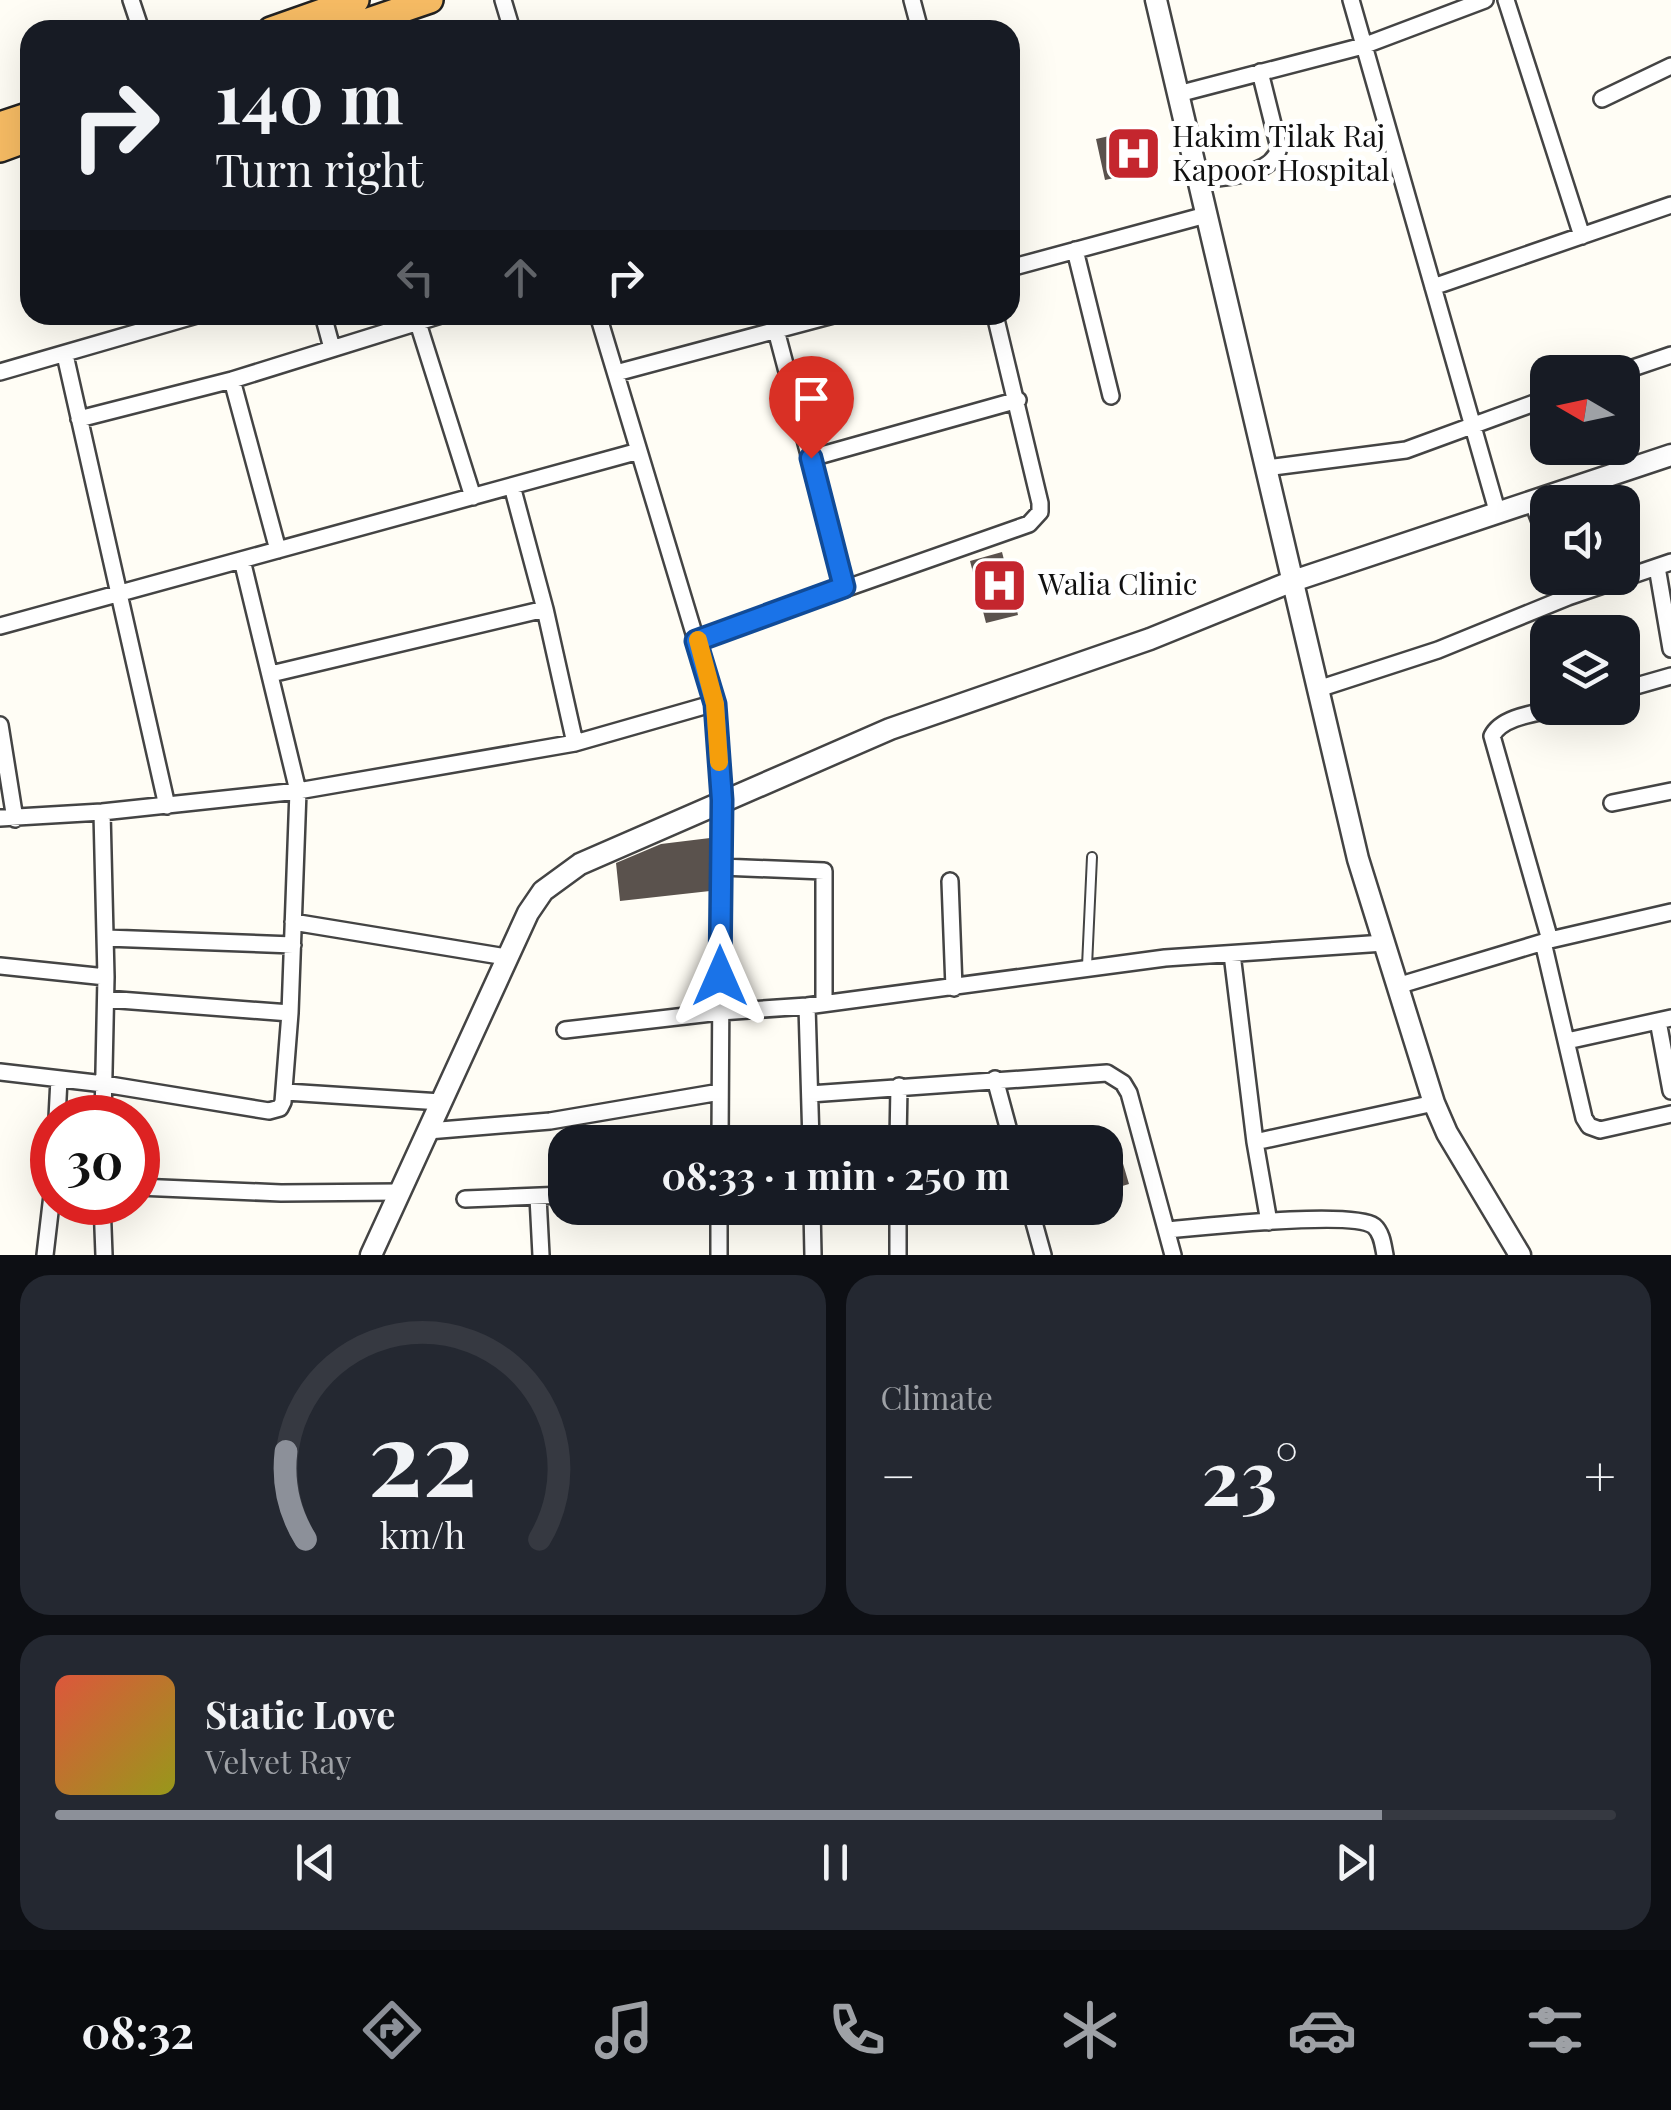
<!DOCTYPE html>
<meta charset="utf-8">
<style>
body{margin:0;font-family:"Playfair Display",serif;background:#242831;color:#f1f3f6;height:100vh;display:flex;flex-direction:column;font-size:38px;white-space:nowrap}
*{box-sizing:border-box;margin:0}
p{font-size:32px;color:#9ea1a6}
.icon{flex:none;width:55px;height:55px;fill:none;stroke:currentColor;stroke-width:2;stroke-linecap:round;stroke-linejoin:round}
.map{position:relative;height:1255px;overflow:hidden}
.panel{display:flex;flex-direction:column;gap:20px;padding:20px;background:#0d0f14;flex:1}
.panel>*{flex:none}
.top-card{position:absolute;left:20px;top:20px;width:1000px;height:305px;border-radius:30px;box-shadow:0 10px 40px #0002;background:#171b24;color:#f1f3f6;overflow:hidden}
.needle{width:65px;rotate:279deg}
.tools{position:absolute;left:1530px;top:355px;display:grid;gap:20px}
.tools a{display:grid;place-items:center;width:110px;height:110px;border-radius:20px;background:#171b24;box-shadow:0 10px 40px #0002;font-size:50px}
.speed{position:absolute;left:30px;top:1095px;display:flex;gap:20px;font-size:50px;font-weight:700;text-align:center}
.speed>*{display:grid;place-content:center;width:130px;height:130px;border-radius:50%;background:#171b24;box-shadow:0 10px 40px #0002;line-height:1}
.speed .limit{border:15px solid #d22;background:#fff;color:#111}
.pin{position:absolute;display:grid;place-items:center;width:85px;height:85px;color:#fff;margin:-102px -42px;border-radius:50% 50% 50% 0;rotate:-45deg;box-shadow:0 0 10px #0007}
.pin .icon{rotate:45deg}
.me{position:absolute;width:110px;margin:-55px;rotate:0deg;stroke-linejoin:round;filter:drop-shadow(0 0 8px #0008)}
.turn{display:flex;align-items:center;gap:35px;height:210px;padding:0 30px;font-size:45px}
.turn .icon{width:130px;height:130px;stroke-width:2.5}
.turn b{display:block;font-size:70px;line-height:85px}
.lanes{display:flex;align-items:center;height:95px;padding:0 30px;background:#0003;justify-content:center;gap:50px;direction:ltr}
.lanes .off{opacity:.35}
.big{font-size:75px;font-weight:700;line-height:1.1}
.panel .card{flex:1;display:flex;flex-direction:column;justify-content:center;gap:15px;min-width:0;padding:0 35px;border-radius:30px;background:#242831}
.panel .dial{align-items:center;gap:0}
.dial svg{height:260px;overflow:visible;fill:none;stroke:#363941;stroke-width:7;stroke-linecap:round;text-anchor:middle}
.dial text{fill:#f1f3f6;stroke:none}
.song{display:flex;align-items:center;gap:30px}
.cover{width:120px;height:120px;border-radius:15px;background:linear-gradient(135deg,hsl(10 70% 55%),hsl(60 70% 35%))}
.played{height:10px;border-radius:5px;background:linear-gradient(90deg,#8c9099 85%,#363941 85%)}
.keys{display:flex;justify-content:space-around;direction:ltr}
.heat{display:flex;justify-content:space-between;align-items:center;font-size:55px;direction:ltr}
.panel .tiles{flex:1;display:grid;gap:20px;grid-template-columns:1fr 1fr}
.card:last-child{grid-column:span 2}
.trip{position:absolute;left:548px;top:1125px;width:575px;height:100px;border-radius:30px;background:#171b24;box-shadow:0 10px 40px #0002;font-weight:700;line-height:100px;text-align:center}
.tab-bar{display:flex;height:160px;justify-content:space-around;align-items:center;background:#090b0e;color:#9ea1a6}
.tab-bar .icon{width:70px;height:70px}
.tab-bar .active{color:#8c9099}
.tab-bar b{font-size:45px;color:#f1f3f6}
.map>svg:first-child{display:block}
.building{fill:#5a524d}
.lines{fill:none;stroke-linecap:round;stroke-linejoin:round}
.service-casing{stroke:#444;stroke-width:12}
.minor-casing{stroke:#444;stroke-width:20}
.tertiary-casing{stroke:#444;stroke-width:25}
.trunk-casing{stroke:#222;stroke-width:30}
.service{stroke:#fff;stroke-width:8}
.minor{stroke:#fff;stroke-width:15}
.tertiary{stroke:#fff;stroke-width:20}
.trunk{stroke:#f7bc64;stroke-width:25}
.route-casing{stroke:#114b97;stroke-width:25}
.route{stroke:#1a73e8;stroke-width:18}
.slow{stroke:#f59e0b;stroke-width:18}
.labels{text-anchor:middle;stroke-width:10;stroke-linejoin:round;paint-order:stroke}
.poi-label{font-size:30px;fill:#111;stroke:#fff;text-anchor:start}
</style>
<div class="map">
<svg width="1671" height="1255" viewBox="0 0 1671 1255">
<rect width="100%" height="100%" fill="#fffdf5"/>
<path class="building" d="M1136,130L1145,171L1105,180L1096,139Z
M1002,552L1018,615L986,623L970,561Z
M710,838V891L620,901L616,863L661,844Z
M1119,1150L1129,1184L1109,1190L1105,1154Z"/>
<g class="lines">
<defs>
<path id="service" d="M1087,966L1092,857"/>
<path id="minor" d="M131,0L141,30
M503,0L512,30
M912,0L920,30
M1351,0L1498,514
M1506,0L1582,236
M1178,94L1363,46L1485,0
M1602,99L1671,66
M1198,181C1223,176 1272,177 1279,148L1260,72
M1075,250L1111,396
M1010,268L1206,215
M1433,287L1671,205
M323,315L332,348
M598,315L715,703L722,801L720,1142
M772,315L844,587
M418,323L473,497
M65,355L167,806
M0,372L197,315
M1621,372L1671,355
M616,373L833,315
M232,380L278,550
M79,419L232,380L441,315
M811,458L1018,400
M1266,468L1406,450L1548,398
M512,486L545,609L575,743
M1532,501L1548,542
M1657,567L1671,649
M1561,578L1568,597
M0,626L639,451
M696,641L1029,524L1040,512V503L995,315
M271,674L545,609
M1318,689L1438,650L1568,597L1671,562
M1622,690L1671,676
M0,725L15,819
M1612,803L1671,791
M102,812L106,977L103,1118
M0,818L102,812L298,791L575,743L715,703
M721,867L824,871V1003
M950,881L954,988
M293,922L506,957
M106,938L293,945
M1550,940L1492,736C1502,716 1538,713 1559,708
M1543,942L1584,1118L1589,1126L1600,1130L1671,1114
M1232,954L1255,1142L1269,1222
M0,966L106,977
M1397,986L1550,940L1671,912
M106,999L290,1013
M807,1006L811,1142
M1658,1021L1671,1091
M565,1030L720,1012L807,1006L1165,958L1384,943
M1567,1041L1671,1018
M0,1072L104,1084L269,1111L280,1108L283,1102L290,1013L298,791L242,560
M995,1079L1012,1142
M286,1092L441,1102
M810,1094L1107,1073L1123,1083L1129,1093L1173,1255
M57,1118L59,1079
M428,1131L550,1121L720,1092
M898,1142L899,1086
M1255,1142L1434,1103
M138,1187L281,1193L400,1192
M538,1197L541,1255
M465,1199L565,1195
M102,1202L104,1255
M812,1208L813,1255
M1030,1208L1043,1255
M1167,1230C1201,1227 1352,1210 1374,1226C1382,1233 1383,1245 1385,1255
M45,1255L52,1195
M719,1255V1208
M898,1255V1208"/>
<path id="tertiary" d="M1156,0L1358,859L1434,1103L1447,1133L1520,1255
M371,1255L528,913L543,891L580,864L890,729L1150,639L1293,581L1671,455"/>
<path id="trunk" d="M271,30L356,0
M342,30L430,0
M0,125L30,115
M0,149L30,138"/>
</defs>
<use href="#service" class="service-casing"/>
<use href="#minor" class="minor-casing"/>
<use href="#tertiary" class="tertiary-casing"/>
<use href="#trunk" class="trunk-casing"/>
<use href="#service" class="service"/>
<use href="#minor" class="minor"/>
<use href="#tertiary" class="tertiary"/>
<use href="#trunk" class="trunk"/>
</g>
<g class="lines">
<defs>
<path id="route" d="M720,976L722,800L715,704L696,641L844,587L811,458"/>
</defs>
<use href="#route" class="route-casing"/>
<use href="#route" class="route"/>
<path class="slow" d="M698,640L715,704L719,762"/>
</g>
<defs>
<symbol id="hospital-square" viewBox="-11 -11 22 22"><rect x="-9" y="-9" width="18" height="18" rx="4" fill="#c4262e" stroke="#fff"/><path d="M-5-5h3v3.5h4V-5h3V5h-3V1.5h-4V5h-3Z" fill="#fff"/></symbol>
</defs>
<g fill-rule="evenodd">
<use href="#hospital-square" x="1102" y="122" width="63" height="63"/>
<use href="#hospital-square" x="968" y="554" width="63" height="63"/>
</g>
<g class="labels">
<g class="poi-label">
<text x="1172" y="147">Hakim Tilak Raj<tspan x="1172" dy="34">Kapoor Hospital</tspan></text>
<text x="1038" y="595">Walia Clinic</text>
</g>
</g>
</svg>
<div class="tools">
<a><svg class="needle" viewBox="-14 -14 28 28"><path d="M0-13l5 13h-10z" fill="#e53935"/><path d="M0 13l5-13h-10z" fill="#9ea1a6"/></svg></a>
<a><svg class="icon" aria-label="sound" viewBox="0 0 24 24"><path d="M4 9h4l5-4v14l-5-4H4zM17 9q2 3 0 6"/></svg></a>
<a><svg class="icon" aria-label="layers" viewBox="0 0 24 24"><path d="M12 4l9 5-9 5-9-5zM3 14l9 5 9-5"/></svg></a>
</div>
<div class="speed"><div class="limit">30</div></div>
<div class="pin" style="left:811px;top:458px;background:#d93025"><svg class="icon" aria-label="arrive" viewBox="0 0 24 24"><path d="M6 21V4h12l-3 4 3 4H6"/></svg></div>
<svg class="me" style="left:720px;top:976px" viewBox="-20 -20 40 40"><path d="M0-17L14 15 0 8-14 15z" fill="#1a73e8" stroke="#fff" stroke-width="4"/></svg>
<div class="trip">08:33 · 1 min · 250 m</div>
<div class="top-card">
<div class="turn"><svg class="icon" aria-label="right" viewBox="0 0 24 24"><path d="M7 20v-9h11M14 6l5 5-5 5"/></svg><div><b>140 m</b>Turn right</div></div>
<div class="lanes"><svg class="icon off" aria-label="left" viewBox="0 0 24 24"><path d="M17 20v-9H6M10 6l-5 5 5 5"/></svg><svg class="icon off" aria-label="ahead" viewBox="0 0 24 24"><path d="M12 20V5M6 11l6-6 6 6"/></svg><svg class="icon" aria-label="right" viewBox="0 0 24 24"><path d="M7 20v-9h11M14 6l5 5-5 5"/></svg></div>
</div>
</div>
<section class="panel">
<div class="tiles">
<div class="card dial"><svg viewBox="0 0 100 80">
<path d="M14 69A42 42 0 1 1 86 69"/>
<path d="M14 69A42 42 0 0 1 8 42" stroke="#8c9099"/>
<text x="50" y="56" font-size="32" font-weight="700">22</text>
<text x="50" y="72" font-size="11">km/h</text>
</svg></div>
<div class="card"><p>Climate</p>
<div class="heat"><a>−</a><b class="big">23°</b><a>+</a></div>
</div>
<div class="card">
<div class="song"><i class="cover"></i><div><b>Static Love</b><p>Velvet Ray</p></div></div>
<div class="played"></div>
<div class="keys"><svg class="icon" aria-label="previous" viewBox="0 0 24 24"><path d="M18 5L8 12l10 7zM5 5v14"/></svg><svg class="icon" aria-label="pause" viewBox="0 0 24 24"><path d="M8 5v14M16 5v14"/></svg><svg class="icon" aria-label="next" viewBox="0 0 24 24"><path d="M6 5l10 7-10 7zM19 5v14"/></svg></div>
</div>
</div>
</section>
<nav class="tab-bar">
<b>08:32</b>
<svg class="icon active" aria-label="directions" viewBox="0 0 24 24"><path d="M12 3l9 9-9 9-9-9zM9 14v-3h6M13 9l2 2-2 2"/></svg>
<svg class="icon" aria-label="music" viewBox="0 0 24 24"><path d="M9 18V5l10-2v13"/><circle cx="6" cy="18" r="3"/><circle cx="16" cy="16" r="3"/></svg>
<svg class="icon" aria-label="phone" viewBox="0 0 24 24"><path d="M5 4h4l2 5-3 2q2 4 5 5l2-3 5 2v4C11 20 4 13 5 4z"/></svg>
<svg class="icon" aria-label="climate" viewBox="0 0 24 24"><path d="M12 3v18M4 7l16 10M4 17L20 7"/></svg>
<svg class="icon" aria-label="car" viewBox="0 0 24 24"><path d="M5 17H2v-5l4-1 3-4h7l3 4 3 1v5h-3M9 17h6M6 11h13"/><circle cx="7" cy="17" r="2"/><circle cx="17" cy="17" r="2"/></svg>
<svg class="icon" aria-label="filters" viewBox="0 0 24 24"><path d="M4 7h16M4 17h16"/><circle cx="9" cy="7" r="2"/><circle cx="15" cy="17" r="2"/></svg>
</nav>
